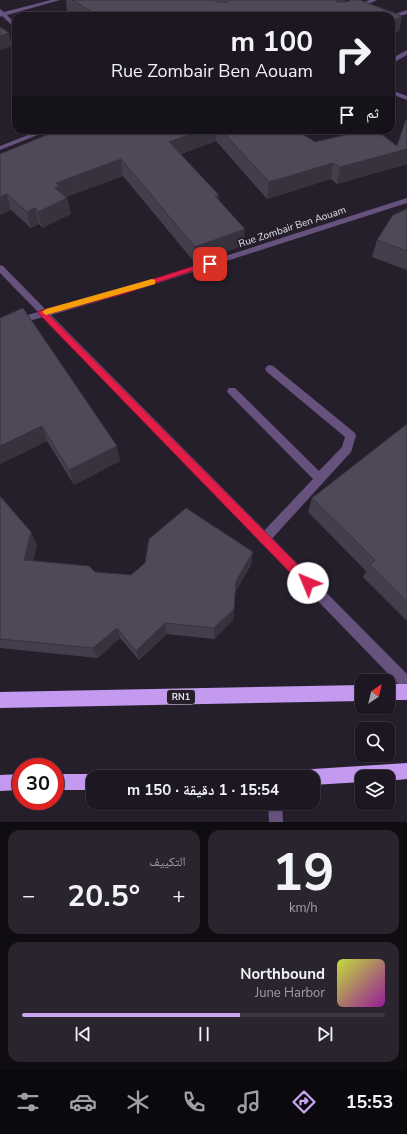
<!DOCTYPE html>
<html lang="ar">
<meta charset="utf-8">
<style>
body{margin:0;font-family:"Nunito Sans","Noto Naskh Arabic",sans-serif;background:#29242e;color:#f1f3f6;direction:rtl;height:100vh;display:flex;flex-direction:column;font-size:15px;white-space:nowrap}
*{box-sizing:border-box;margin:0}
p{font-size:13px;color:#a09fa5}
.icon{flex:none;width:22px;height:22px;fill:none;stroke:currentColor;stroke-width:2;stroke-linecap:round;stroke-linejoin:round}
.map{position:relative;height:822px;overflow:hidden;direction:ltr}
.details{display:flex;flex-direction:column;gap:8px;padding:8px;background:#0f0d12;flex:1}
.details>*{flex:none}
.banner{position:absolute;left:12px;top:12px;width:383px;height:122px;border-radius:12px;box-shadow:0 1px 3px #0004,0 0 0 1px #3a363f;direction:rtl;background:#1c1721;color:#f1f3f6;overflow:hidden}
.needle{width:26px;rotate:35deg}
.fabs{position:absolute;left:355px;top:674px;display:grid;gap:8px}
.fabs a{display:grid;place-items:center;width:40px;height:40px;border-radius:8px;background:#1c1721;box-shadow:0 1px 3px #0004,0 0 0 1px #3a363f;font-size:20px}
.speed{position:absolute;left:12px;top:758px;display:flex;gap:8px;font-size:20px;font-weight:700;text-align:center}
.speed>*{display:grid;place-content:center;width:52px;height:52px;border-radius:50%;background:#1c1721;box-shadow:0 1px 3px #0004,0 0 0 1px #3a363f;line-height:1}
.speed .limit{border:6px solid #d22;background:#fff;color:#111}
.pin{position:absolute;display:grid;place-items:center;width:34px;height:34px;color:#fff;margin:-17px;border-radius:8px;box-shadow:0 2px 6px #0006}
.me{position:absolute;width:44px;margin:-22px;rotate:315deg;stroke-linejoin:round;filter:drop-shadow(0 0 3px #0008)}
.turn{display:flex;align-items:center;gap:14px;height:84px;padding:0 16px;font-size:18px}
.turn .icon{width:52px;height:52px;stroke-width:2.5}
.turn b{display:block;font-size:28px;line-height:34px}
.then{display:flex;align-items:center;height:38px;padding:0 16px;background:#0003;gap:8px;font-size:15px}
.big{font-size:30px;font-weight:700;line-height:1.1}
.details .tile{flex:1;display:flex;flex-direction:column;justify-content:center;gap:6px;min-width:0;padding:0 14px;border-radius:12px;background:#29242e}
.details .dial{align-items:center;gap:0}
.dial b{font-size:52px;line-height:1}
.song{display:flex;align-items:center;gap:12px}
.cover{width:48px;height:48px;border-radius:6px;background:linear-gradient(135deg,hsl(70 70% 55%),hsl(300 70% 35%))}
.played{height:4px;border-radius:2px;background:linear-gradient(90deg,#c8a6ef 60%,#3a363f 60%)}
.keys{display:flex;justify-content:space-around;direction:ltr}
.heat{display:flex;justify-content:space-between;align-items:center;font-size:22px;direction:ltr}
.details .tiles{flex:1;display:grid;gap:8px;grid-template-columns:1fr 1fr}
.tile:last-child{grid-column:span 2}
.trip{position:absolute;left:86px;top:770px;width:234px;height:40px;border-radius:12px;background:#1c1721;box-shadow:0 1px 3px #0004,0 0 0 1px #3a363f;font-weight:700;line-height:40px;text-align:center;direction:rtl}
.dock{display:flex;height:64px;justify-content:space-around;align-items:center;background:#0b090d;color:#a09fa5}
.dock .icon{width:28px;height:28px}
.dock .current{color:#c8a6ef}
.dock b{font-size:18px;color:#f1f3f6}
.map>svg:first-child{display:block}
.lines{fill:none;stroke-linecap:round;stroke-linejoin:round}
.lane{fill:#67527e;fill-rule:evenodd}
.street{fill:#67527e;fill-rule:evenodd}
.highway{fill:#c39af0;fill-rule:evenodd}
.wall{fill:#443e4c}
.shaded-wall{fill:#37323e}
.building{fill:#4f4858;stroke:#37323e}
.route{fill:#e11d48;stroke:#92132f}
.slow{fill:#f59e0b}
.labels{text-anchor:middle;stroke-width:4;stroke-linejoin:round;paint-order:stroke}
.shield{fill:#251f2c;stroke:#ada8b2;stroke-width:1}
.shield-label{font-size:9px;font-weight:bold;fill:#e7e3ec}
.street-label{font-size:10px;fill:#e7e3ec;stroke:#251f2c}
</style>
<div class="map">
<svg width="407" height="822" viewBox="0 0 407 822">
<rect width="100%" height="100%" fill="#251f2c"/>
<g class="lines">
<path class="lane" d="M407,10V14L393,18L391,19V16H389Z
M407,50V55L391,64V59Z
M270,365L273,366L355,433L356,436L351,452L268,543L264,544L260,543L258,539L260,535L313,479L229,394L227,391L229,388H235L319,471L342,447L345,437L267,372L265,369L267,366Z"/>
<path class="street" d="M51,0H60L7,15L16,24V29L2,16L0,17V9L4,12Z
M369,0H377L343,16H335Z
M391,90L407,96V100L391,94Z
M41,130H50L0,150V146Z
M407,198V203L127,293L51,315L407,674V690L402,688L43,317L0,329V323L38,312L0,273V265L3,266L46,310L122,289Z
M268,803H282L283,822H269Z"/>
<path class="highway" d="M388,684H407V700H388Z
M362,685V701L0,708V692Z
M407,763V779L388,781V777H362V782L313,785V777H305L307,771L313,769Z
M21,774V790L0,791V775Z
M55,774H93L99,777H93V790H55Z"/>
</g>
<path class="wall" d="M66,0H346L345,2L402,16L399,31L391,35V16H76L67,11Z
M59,130H296L315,142L407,164L337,184L331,179L267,199L216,141L181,154L219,201L244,245L195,263L123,176L66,197L67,198L71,214L42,228L39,224L31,228L11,210L0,215V154Z
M407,209V270L372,257L377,240Z
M0,318L120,461L74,485L47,441L0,464Z
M407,424V621L363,577L366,571L308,512L312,498Z
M0,496L31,532L37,545L33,561L95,572L131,575L251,565L235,592L233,620L214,639L167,634L139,660L120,638L98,658L0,648Z"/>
<path class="shaded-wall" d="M337,0H346L344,10L334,15Z
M402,16L399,31L391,35V22Z
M9,33L12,46L0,50V36Z
M203,130H216V141L170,158L169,142Z
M407,149V164L337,184L340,167Z
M121,159L123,176L62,198H67L71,214L42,228L38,212L55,188L56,183Z
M333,163L331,179L267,199L269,182Z
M7,194L11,210L0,215V197Z
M219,195V211L215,196Z
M35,208L39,224L31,228L27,212Z
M245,229L244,245L195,263V247Z
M42,426L47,441L0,464V446Z
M117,446L120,461L74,485L69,470Z
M31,532L37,545L31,572L24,560Z
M253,552L251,565L235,593L236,581Z
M234,609L233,620L214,639V628Z
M165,623L167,634L139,660L136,651Z
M117,628L120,638L98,658L93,648Z"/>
<path class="building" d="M72,0H215L218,2H228L227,0H337V2H346L351,0H360L402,16L391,22V16H99Z
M0,27L9,33L0,36Z
M406,119L407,120V149L340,167L333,163L269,182L221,130H296L315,142L367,130H376L397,146Z
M59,130H203L169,142L219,195L215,196L245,229L195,247L121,159L56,183L59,186L55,188L67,198L38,212L35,208L27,212L7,194L0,197V154Z
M407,209V251L377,240L393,215Z
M23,308L117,446L69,470L42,426L0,446V318Z
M407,424V602L370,565L375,560L312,498Z
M0,496L31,532L24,560L89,566L95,572L131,575L145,563L149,539L186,508L253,552L236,581L234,609L214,628L165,623L136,651L117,628L93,648L0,639Z"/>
<path class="route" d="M207,262H212L213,264L126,293L48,314L312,579L313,583L312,587L308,588L304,587L38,313L39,311L122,289Z"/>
<path class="slow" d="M152,279L155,280V284L46,315L42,312L46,309Z"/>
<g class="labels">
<rect class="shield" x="167" y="690" width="28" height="14" rx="3"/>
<g class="shield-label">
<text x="181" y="700">RN1</text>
</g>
<g class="street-label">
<text transform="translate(292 226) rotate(-18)" y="4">Rue Zombair Ben Aouam</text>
</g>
</g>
</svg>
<div class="fabs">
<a><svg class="needle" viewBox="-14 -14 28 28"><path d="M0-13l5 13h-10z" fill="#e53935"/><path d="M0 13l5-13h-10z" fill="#a09fa5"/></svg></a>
<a><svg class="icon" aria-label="search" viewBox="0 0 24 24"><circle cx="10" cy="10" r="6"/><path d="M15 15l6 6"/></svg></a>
<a><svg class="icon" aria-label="layers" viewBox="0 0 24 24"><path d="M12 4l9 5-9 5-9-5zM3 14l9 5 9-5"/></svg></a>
</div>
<div class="speed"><div class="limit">30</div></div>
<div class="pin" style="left:210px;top:264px;background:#d93025"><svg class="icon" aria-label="arrive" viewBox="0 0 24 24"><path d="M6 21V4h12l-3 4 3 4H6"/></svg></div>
<svg class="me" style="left:308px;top:583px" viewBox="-20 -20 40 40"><circle r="19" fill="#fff"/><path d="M0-13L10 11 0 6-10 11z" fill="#e11d48"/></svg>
<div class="trip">15:54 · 1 دقيقة · 150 m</div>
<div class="banner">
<div class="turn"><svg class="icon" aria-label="right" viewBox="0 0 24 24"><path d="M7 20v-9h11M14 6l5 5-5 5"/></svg><div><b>100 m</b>Rue Zombair Ben Aouam</div></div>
<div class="then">ثم<svg class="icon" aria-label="arrive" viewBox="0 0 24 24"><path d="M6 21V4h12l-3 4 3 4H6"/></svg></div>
</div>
</div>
<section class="details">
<div class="tiles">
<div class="tile dial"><b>19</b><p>km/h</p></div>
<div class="tile"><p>التكييف</p>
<div class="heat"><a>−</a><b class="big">20.5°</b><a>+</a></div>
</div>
<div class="tile">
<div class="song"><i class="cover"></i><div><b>Northbound</b><p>June Harbor</p></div></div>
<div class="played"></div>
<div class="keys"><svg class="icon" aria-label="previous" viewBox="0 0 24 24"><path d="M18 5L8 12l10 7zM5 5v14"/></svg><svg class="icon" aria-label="pause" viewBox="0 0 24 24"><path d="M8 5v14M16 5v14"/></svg><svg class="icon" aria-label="next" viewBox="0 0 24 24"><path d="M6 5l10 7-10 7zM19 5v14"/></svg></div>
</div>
</div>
</section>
<nav class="dock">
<b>15:53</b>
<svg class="icon current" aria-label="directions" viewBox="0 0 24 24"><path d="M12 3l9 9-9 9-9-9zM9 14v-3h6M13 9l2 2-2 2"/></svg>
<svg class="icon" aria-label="music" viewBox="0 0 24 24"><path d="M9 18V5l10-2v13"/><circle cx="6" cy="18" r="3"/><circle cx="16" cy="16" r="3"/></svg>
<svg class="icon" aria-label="phone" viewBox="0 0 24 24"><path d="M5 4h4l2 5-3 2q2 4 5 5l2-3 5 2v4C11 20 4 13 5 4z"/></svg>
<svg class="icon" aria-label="climate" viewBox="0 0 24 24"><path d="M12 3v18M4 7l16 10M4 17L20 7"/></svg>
<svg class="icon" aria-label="car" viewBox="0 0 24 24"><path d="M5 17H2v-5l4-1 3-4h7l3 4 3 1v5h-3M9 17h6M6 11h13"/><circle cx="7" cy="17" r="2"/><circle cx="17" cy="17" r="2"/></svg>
<svg class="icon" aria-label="filters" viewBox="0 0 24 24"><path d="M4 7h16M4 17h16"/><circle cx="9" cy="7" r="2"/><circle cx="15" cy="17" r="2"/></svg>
</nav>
